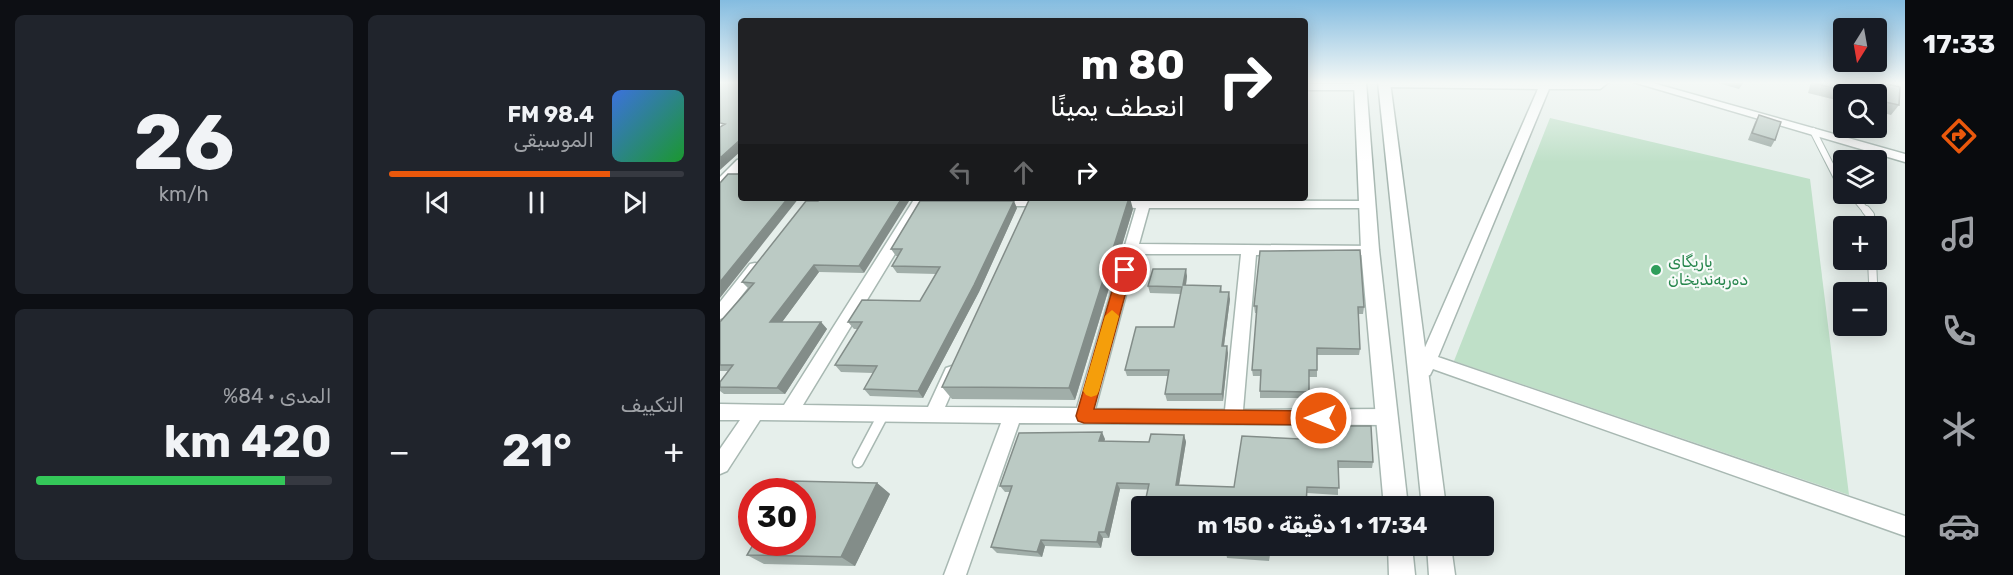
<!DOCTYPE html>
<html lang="ar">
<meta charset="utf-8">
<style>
body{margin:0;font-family:Rubik,Cairo,sans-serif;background:#20242c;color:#f1f3f6;direction:rtl;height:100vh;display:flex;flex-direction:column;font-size:22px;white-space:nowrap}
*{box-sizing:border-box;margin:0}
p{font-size:20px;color:#9ea1a6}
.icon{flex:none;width:33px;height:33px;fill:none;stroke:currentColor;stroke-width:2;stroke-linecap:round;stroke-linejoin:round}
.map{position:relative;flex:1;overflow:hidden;direction:ltr}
.drawer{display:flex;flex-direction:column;gap:15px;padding:15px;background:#0d0f14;width:720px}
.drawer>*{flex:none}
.hud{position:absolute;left:18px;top:18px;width:570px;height:183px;border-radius:6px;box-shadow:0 3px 15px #0003;direction:rtl;background:#202124;color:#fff;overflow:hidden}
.needle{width:39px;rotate:191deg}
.buttons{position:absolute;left:1113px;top:18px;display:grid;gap:12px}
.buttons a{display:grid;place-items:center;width:54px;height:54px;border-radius:6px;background:#171b24;box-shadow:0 3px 15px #0003;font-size:30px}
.speed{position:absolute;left:18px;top:478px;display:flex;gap:12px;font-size:30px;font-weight:700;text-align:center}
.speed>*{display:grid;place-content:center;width:78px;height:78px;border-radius:50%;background:#171b24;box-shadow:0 3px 15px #0003;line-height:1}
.speed .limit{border:9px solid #d22;background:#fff;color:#111}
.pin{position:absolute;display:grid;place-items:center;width:51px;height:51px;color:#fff;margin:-26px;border:3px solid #fff;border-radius:50%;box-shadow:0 2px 6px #0007}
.me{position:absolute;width:66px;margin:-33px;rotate:270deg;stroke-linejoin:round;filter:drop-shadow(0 0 4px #0008)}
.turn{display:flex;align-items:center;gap:21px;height:126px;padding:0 24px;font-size:27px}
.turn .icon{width:78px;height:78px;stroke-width:2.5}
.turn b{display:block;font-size:42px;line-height:51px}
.lanes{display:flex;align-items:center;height:57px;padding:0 24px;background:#0003;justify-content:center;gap:30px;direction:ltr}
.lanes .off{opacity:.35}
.big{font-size:45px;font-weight:700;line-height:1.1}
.drawer .tile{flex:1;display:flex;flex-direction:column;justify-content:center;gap:9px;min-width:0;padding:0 21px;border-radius:9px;background:#20242c}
.drawer .dial{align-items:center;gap:0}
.dial b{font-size:78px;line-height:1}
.song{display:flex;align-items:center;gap:18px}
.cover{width:72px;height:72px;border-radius:9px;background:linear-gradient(135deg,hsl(220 70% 55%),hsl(130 70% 35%))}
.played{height:6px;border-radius:3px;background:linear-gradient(90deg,#ea580c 75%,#363941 75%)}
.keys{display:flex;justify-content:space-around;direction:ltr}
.heat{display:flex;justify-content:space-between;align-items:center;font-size:33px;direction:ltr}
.charge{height:9px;border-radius:4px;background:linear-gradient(90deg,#34c759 84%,#363941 0)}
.drawer .tiles{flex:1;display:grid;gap:15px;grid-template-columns:repeat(2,1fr)}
.trip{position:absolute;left:411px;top:496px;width:363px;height:60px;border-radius:6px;background:#171b24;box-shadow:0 3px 15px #0003;font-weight:700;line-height:60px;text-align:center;direction:rtl}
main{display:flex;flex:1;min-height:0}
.menu{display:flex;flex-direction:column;width:108px;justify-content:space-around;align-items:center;background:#090b0e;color:#9ea1a6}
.menu .icon{width:42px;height:42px}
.menu .on{color:#ea580c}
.menu b{font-size:27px;color:#f1f3f6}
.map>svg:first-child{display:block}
.green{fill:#bfe0c8}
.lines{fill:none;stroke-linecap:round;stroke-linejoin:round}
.service-far2-casing{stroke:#a8b8b2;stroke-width:8}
.service-far1-casing{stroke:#a8b8b2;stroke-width:10}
.service-casing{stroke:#a8b8b2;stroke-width:13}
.minor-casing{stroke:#a8b8b2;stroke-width:3}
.tertiary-casing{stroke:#a8b8b2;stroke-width:3}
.service-far2{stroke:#fff;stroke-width:6}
.service-far1{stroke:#fff;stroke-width:8}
.service{stroke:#fff;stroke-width:10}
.minor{fill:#fff;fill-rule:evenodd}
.tertiary{fill:#fff;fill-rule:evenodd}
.wall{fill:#a1aea9}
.shaded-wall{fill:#838d89}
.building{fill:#bbcac4;stroke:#838d89;stroke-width:1.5}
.route{fill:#ea580c;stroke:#983908;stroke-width:1.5}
.slow{fill:#f59e0b}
.leisure-dot{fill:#2e9e5b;stroke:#f7fbf9;stroke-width:2}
.labels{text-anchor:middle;stroke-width:4.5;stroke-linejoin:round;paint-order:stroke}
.leisure-label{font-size:16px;fill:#27864d;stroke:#f7fbf9;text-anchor:start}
</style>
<main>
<nav class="menu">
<b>17:33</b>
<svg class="icon on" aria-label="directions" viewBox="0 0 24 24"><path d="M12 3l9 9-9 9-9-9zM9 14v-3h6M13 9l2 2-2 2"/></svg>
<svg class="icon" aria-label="music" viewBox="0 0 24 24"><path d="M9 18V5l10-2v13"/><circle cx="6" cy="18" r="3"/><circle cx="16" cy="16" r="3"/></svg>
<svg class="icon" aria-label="phone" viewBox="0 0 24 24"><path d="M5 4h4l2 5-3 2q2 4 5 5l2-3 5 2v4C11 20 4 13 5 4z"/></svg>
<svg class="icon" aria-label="climate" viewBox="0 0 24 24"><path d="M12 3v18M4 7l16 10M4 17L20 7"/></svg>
<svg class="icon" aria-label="car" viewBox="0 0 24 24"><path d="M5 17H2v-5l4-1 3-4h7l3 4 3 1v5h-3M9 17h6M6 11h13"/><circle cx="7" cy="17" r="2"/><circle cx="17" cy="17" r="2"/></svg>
</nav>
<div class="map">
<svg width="1185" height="575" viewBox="0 0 1185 575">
<rect width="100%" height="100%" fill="#e6efeb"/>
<path class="green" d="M830,118L1090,179L1129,495L734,361Z"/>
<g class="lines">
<defs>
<path id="service-far2" d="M1093,131L1118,180L1124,186
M1132,194L1147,212"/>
<path id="service-far1" d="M1146,210L1150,215L1151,226
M1152,260L1153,282"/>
<path id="service" d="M138,462L164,413"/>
<path id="minor" d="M660,82H889L880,89H829L718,357L1185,516V536L713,369L710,375L704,377L698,375L696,370L698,364L691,362L689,357L691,352L697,350L703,352L818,89L664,87L659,84Z
M913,82H929L1185,154V162Z
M585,84H640L645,87L640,90H585Z
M21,159V170L5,188L0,189V177L17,160Z
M195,198H209L83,405L208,407L226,368L232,366L238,368L240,373L225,407L357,408L416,208L392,207L385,203L387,200L647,201L652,202L654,205L652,208H429L419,244L655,246L657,250L650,255H536L523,410L668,409L674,412L677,417L674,422L668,425L299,423L246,575H224L281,423L40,420L7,471L0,474V449L20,420H0V404L64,405ZM417,254H521L505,410L375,409Z
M274,198H327L333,202L326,206H275L268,202Z
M35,263L40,264L42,268L40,272L5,317L0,319V302L30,264Z"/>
<path id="tertiary" d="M634,82H646L659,250L688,507H664L641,250Z
M658,82H670L726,507H702Z
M668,546H692L695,575H669Z
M707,546H731L735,575H709Z"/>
</defs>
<use href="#service-far2" class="service-far2-casing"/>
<use href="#service-far1" class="service-far1-casing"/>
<use href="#service" class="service-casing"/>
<use href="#minor" class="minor-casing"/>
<use href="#tertiary" class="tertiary-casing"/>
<use href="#service-far2" class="service-far2"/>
<use href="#service-far1" class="service-far1"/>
<use href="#service" class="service"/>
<use href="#minor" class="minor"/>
<use href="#tertiary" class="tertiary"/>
</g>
<path class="wall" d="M995,82H1024L1019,89Z
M1091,82H1160L1179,105L1171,115L1156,111V94H1124V102L1088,93Z
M1039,115L1055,140L1051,147L1028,140L1035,122Z
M98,201L144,273L99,272L62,322H101L107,329L65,394H4L0,391V382L8,371H0V322L29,289L22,282Z
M297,208L259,292L203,398L150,396L144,389L153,373L121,372L115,365L138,329H134L128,322L200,301L216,274L177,273L172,266L178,256H176L171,249Z
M413,209L355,400L232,399L222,387Z
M467,276L466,285L501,286L502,292L510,299L504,346L508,353L503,401H447L445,394L448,376H407L405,370L454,327L461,294L430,293L428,286Z
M534,306L644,307L643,314H638L640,349L639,355H597V377H589V398H540V391L541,376H533L532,370L537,313H535Z
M618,426L653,462L652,468H618V495L587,493L400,489L389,538H383L381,548L325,546L322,557L277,553L271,547L290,492H285L280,486L385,439L384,441L429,442L464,435L466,442L459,485L514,487L580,439L618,435Z
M157,483L170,494L135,566L44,564L27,555Z
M462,546H586L585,555H550L549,561L507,558L506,553V549L463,548Z"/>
<path class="shaded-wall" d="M21,139V151L0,170V158Z
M68,198H79L0,298V282Z
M182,198H191L144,273L139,266Z
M409,198H410L413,209L355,400L349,388Z
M294,201L297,208L259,292L203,398L198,391Z
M94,265L99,272L57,329L50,322Z
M466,269L467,276L465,292L463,285Z
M509,292L510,299L503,353L502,346Z
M101,322L107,329L65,394L57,388Z
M507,346L508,353L503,401L502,394Z
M382,432L385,439L383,448L379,441Z
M464,435L466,442L458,491L456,485Z
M157,483L170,494L135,566L121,557Z
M397,483L400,489L389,538L385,532Z
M379,532L383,538L381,548L377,542Z
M321,540L325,546L322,557L317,552Z"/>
<path class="building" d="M0,82H21V139L0,158V127L5,124L0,123Z
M1094,82H1160L1180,87L1179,105L1156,100V94H1137L1094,83Z
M1039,115L1061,122L1055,140L1032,133Z
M8,174H21V198H68L0,282V183Z
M101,198H182L139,266L94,265L50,322H101L57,388L0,387V382L13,365H0V322L34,283L22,282L86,201H98Z
M310,198H409L349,388L222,387Z
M200,201H294L254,285L198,391L144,389L157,366L115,365L142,322H128L142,300L200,301L220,267L172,266L182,249H171Z
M640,250L644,307H638L640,349L597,348V370H589V392L540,391L541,370H532L537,306H534L540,251Z
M433,269H466L463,285L501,286L500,292H509L502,346H507L502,394H445L449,370H405L416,327H454L462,287L428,286Z
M618,426H651L653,462L618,461L619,488L587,487L586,507H424L429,484L397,483L385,532H379L377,542L321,540L317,552L271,547L292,486H280L299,433L382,432L379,441L429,442L431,434L464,435L456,485L514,487L522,436L580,439V435H618Z
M71,481L157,483L121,557L27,555L34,543H82V492H64Z
M507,546H585V550L549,549V555L506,553Z"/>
<linearGradient id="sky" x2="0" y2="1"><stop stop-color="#84bce0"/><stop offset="0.51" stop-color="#f4f8f6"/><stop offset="1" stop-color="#f4f8f6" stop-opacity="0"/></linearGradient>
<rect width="1185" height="162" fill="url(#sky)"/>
<path class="route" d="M405,265L412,270L374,409L601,411L607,413L609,418L607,423L601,425L364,423L358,421L356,416L398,270Z"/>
<path class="slow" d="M392,310L399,316L379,391L377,395L371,397L366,395L363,391L385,316Z"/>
<circle class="leisure-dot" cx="936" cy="270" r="6"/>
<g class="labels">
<g class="leisure-label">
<text x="948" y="267">یاریگاى<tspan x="948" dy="18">ده‌ربه‌ندیخان</tspan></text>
</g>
</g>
</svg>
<div class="buttons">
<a><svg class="needle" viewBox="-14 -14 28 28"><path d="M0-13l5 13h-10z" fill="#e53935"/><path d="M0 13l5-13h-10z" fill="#9ea1a6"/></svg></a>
<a><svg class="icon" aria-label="search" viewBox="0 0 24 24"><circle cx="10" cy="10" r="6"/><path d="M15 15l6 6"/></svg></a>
<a><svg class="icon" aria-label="layers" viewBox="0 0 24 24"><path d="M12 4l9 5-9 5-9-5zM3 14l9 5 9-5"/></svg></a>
<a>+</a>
<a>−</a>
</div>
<div class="speed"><div class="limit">30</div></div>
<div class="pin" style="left:405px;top:270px;background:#d93025"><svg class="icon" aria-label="arrive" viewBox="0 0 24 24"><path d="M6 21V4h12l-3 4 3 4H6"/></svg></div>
<svg class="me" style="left:601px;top:418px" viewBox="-20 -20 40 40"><circle r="17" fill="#ea580c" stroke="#fff" stroke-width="3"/><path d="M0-11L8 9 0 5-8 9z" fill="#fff"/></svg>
<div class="trip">17:34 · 1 دقيقة · 150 m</div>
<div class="hud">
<div class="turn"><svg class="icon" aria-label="right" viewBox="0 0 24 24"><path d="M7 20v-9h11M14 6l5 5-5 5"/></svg><div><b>80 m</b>انعطف يمينًا</div></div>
<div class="lanes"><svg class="icon off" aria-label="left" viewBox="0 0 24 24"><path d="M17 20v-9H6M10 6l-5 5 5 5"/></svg><svg class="icon off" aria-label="ahead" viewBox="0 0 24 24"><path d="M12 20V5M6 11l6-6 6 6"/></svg><svg class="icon" aria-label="right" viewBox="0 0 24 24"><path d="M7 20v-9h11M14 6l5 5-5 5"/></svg></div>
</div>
</div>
<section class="drawer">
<div class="tiles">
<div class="tile">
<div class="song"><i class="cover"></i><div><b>98.4 FM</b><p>الموسيقى</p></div></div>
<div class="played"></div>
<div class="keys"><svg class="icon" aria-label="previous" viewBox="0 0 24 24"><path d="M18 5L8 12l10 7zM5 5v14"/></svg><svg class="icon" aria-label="pause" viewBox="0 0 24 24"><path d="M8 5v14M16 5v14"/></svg><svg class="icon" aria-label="next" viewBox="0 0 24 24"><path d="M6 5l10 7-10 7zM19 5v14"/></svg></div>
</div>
<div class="tile dial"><b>26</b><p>km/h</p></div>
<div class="tile"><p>التكييف</p>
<div class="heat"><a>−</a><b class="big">21°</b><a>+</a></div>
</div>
<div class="tile"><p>المدى · 84%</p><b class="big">420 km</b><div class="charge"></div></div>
</div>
</section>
</main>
